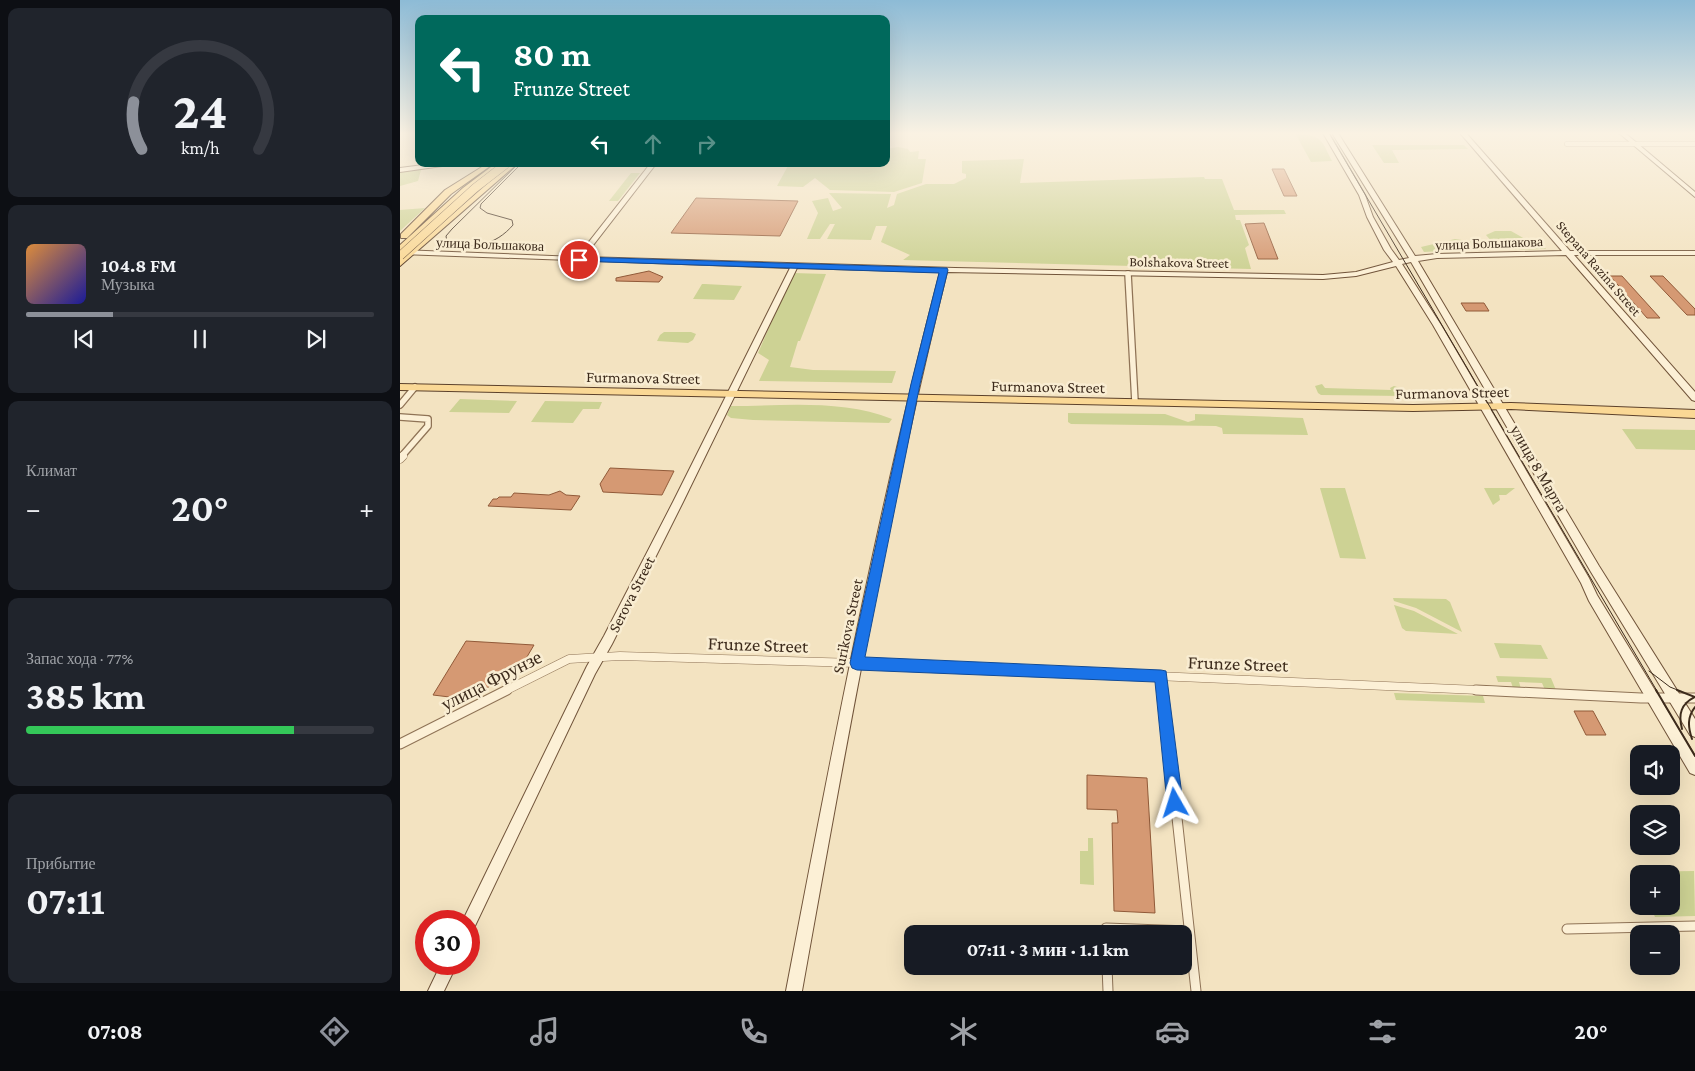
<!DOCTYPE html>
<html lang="ru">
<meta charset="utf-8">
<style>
body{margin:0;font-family:"Crimson Pro",serif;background:#20242c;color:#f1f3f6;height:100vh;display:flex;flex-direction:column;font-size:19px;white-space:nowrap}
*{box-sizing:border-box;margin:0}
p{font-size:16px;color:#9ea1a6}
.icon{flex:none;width:28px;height:28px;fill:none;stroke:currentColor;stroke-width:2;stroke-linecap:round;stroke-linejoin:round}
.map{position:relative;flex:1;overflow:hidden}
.details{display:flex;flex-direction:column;gap:8px;padding:8px;background:#0d0f14;width:400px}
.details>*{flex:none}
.hud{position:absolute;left:15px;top:15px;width:475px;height:152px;border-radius:10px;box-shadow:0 5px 20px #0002;background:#00695c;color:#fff;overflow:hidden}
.tools{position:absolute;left:1230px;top:745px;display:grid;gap:10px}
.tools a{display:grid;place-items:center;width:50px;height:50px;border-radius:10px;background:#171b24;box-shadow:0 5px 20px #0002;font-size:25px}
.speed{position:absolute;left:15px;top:910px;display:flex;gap:10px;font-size:25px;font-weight:700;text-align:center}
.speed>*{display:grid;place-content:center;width:65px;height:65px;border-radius:50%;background:#171b24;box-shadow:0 5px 20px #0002;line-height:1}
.speed .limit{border:8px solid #d22;background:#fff;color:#111}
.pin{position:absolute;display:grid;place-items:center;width:42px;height:42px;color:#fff;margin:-21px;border:2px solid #fff;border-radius:50%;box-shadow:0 1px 5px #0007}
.me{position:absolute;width:55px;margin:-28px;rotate:354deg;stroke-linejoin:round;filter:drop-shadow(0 0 4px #0008)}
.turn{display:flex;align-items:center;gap:18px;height:105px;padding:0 15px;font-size:22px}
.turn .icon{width:65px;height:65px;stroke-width:2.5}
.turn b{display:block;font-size:35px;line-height:42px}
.lanes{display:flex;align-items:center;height:48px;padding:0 15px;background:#0003;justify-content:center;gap:25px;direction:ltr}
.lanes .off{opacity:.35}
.big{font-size:38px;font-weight:700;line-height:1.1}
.details .tile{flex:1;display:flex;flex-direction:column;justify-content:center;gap:8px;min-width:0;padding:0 18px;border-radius:10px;background:#20242c}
.details .dial{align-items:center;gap:0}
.dial svg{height:130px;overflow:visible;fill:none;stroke:#363941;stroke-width:7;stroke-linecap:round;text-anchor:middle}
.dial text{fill:#f1f3f6;stroke:none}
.song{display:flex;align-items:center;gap:15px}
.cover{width:60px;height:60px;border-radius:8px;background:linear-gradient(135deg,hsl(30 70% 55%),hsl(240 70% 35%))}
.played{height:5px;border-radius:2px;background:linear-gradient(90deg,#8c9099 25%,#363941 25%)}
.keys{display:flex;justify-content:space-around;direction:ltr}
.heat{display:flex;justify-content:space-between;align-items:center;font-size:28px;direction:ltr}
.charge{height:8px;border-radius:4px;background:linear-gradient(90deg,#34c759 77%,#363941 0)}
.trip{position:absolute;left:504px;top:925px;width:288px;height:50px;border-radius:10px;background:#171b24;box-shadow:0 5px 20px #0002;font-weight:700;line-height:50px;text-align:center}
.dock{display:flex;height:80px;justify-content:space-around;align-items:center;background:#090b0e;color:#9ea1a6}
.dock .icon{width:35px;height:35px}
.dock .current{color:#8c9099}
.dock b{font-size:22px;color:#f1f3f6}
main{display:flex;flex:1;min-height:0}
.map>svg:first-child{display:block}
.green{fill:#cdd294}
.building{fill:#d59973;stroke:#915a39}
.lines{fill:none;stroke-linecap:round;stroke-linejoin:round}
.street-far3-casing{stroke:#8f7356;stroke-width:5.5}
.street-far2-casing{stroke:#8f7356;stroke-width:8}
.street-far1-casing{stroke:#8f7356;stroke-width:9}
.street-casing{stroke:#8f7356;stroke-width:11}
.secondary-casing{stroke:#71543a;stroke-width:2}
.primary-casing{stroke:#5c412b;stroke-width:2}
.street-far3{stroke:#fcf0d6;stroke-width:4.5}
.street-far2{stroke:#fcf0d6;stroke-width:5.5}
.street-far1{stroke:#fcf0d6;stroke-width:8}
.street{stroke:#fcf0d6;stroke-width:9}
.secondary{fill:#fcf0d6;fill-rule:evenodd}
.primary{fill:#fad895;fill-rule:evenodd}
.tram-far1{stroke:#3d2b1c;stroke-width:1}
.tram{stroke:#3d2b1c;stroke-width:2}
.primary-bridge-casing{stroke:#5c412b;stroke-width:9;stroke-linecap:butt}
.primary-bridge{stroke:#fad895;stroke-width:8}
.route{fill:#1a73e8;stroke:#114b97}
.labels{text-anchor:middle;stroke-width:5;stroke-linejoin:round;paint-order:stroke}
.far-street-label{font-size:14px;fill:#3d2b1c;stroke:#f9edd2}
.street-label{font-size:16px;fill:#3d2b1c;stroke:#f9edd2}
.near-street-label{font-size:19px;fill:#3d2b1c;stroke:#f9edd2}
</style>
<main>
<section class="details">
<div class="tile dial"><svg viewBox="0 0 100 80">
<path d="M14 69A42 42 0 1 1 86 69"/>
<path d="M14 69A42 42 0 0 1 9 40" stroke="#8c9099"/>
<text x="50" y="56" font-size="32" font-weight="700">24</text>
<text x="50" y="72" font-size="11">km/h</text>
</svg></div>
<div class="tile">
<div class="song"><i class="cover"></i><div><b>104.8 FM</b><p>Музыка</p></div></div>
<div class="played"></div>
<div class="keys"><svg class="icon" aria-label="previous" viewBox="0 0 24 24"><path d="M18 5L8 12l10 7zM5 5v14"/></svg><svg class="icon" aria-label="pause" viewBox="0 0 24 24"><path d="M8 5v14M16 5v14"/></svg><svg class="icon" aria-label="next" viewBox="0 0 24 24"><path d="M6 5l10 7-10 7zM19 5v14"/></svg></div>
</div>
<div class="tile"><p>Климат</p>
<div class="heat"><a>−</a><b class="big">20°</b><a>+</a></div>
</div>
<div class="tile"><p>Запас хода · 77%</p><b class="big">385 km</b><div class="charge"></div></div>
<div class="tile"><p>Прибытие</p><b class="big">07:11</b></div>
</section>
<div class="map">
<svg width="1295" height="991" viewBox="0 0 1295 991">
<rect width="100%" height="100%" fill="#f3e3c1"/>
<path class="green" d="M895,133H899L900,135C923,134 923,144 932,161L911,162Z
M1064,145L1068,149L992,150L999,163H984L972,145Z
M498,147L508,149L510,152L519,151L518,159H526L522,183L494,192L430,190L415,178L403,187L377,186L389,164H486V149Z
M624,159L620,183L804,177L805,179H822L834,210H884L886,214L835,215L836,220H840L849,245L845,248L851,269L503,260L510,255L481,242L487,226H476L471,240L427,239L435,224H430L420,239H407L418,213L412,201L428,198L433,211L442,208L429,193L491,194L487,208L494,205L497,194L526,184H554L566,178V174L562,173V161Z
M17,169L21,170L18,181L0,186V172Z
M231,173H240L218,201H209Z
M25,208L0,231V210Z
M1095,231H1111L1127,240L1139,241L1146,249C1125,249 1100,254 1086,235Z
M1055,239L1082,243L1094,250L1074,249L1024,252L1021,247Z
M393,273L426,274L400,341H398L390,367L413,370L496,371L492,383L359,381L369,360L358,353Z
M302,284H305L342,286L334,300L293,299Z
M264,332H291L296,334L293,340L288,343L257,341L260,335Z
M922,384L925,388L991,390L990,388L994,386L1000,388L1003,396L921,395L918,393L915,386Z
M60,399L117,401L109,413L49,412Z
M145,401L202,402L199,409H183L173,423L131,422Z
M331,406C383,406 442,399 492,419L489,423L353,420L331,418L327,415Z
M668,413L765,414L788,422L795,420V414L903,418L908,435L823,434L822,428L816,426L671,424L668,422Z
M1222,429L1295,430V450L1236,449Z
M920,488H945L966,559L940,558Z
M1084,488H1115L1106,495H1099L1100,500L1093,505Z
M993,598L1046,599L1050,602L1062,632L1016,608L994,601Z
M994,605L1014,611L1058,634L1006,631L1002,628Z
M1094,643L1141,645L1148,659L1100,658Z
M1096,676L1151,678L1156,690H1145L1142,683L1119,682L1121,689L1113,688L1111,682H1098Z
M994,693L1083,696L1085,703L996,700Z
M688,838H693L694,885L680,884V851H688Z
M1294,871L1295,916L1255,917L1250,906H1271V874H1239V884L1233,872Z"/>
<path class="building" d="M872,169H884L897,196H884Z
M296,198L398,201L380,236L271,233Z
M864,223L878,259H858L845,224Z
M249,271L263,277L259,282L216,281V278Z
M1210,276H1222L1260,318H1247Z
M1250,276H1263L1295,309V315H1287Z
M1061,303H1084L1089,311H1066Z
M210,468L274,471L262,495L203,492L200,484Z
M160,491L166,495L180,496L171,510L88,506L93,499H97L99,497H111L114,493L149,495Z
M66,641L134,645L118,672L101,671L94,684L66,699L33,695Z
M1174,711H1193L1206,735H1186Z
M687,775L747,778L755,913L714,911L712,823H718L717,810L687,809Z"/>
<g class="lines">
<defs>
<path id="street-far3" d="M1167,144H1295"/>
<path id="street-far2" d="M728,274L735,402
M0,405L15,387
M0,417L28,419V426L1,457"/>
<path id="street-far1" d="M0,459L3,456
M761,676L763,691
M105,691L169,659L220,656L457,663L1102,691"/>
<path id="street" d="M763,690L796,991
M1076,690L1241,698H1295
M0,744L107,690
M1167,929L1295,926
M706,934V928L789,931
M707,966L708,991"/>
<path id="secondary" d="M923,133H929L965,195L973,217L991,249L999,260L1009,258L932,133H938L1015,256L1037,254L1162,251L1060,133H1066L1170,251H1295V255H1174L1295,392V401L1292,400L1166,255L1037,258L1018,261L1199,566L1295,719V737L1290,735L1191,572L1011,262L1002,264L1041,325L1189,578L1197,595L1295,756V775L1290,773L1189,601L1181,583L1033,325L996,266L956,276L923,279L547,272C488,509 445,750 402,991H386C432,750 478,509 540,272L397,268L283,502L212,644L195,674L74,928L69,930V921H62L64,918L187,666L204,636L273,502L390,268L1,254L0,250L177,257L250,164H256L184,257L555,268L923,275L956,272L993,262L984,250L967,217L959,195Z
M1219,133H1225L1295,192V197Z
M31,164H45L42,166L0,172V168Z
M41,964H57L44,991H28Z"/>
<path id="primary" d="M95,164H102L0,251V245L63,188Z
M110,164H117L0,266V260Z
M85,165L90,166L51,194L7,238H1V234L45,190Z
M0,384L1013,405L1111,403L1295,410V418L1111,409L1013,411L0,390Z"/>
</defs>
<use href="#street-far3" class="street-far3-casing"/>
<use href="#street-far2" class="street-far2-casing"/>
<use href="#street-far1" class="street-far1-casing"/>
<use href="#street" class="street-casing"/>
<use href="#secondary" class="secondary-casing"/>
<use href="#primary" class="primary-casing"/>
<use href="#street-far3" class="street-far3"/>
<use href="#street-far2" class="street-far2"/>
<use href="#street-far1" class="street-far1"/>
<use href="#street" class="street"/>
<use href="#secondary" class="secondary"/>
<use href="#primary" class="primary"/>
<path class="tram-far1" d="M929,133L1257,691
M118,164L52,229L46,236L47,242C71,251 96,245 113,225L112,220L87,213L80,208L81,204L121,164
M1249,671L1270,687L1280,691"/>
<path class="tram" d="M1256,690L1295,756
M1277,690L1295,697
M1282,729C1278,714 1281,704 1295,697
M1292,739C1288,727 1287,717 1295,707"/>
<defs>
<path id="primary-bridge" d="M0,256L75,188L106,164"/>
</defs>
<use href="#primary-bridge" class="primary-bridge-casing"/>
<use href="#primary-bridge" class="primary-bridge"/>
</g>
<linearGradient id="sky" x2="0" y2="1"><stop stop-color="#8dbbd6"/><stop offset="0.49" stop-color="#faf2e3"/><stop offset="1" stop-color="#faf2e3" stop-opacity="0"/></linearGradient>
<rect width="1295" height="272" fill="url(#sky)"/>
<path class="route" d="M179,257L547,268L548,270L520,384L465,657L761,670L766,671L783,803L781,808L775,810L770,808L767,803L755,682L457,670L452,668L450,663L511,384L539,273L176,261V258Z"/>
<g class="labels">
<g class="far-street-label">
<text transform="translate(1089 243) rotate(-2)" y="5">улица Большакова</text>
<text transform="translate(90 244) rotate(2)" y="5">улица Большакова</text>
<text transform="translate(779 262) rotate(1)" y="5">Bolshakova Street</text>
<text transform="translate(1199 268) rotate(49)" y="5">Stepana Razina Street</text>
</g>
<g class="street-label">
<text transform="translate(243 377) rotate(1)" y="6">Furmanova Street</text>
<text transform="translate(648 386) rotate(1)" y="6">Furmanova Street</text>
<text transform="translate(1052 392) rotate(-1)" y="6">Furmanova Street</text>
<text transform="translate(1139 468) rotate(60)" y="6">улица 8 Марта</text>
<text transform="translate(231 594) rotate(-63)" y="6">Serova Street</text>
<text transform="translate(447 626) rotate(-78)" y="6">Surikova Street</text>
</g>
<g class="near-street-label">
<text transform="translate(358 644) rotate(2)" y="7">Frunze Street</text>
<text transform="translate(838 663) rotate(2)" y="7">Frunze Street</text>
<text transform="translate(91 680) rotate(-27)" y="7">улица Фрунзе</text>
</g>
</g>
</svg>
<div class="tools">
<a><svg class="icon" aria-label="sound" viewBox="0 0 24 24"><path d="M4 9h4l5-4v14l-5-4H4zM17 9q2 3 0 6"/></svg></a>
<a><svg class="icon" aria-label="layers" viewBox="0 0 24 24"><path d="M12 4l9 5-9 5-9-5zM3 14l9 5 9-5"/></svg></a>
<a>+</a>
<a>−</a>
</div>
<div class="speed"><div class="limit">30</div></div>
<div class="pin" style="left:179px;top:260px;background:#d93025"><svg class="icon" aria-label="arrive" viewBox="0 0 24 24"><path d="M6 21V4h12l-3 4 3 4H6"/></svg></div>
<svg class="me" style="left:775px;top:803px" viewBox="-20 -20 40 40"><path d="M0-17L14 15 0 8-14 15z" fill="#1a73e8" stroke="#fff" stroke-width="4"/></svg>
<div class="trip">07:11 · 3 мин · 1.1 km</div>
<div class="hud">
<div class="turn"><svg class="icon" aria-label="left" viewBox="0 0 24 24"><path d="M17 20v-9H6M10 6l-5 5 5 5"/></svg><div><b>80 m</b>Frunze Street</div></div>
<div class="lanes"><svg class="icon" aria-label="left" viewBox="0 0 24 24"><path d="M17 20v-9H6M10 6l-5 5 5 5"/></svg><svg class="icon off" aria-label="ahead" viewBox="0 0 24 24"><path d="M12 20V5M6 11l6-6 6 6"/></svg><svg class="icon off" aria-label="right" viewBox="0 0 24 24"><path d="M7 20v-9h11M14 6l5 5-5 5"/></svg></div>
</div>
</div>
</main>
<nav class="dock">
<b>07:08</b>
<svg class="icon current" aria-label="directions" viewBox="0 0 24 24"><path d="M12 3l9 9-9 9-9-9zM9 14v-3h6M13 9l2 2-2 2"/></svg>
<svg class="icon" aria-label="music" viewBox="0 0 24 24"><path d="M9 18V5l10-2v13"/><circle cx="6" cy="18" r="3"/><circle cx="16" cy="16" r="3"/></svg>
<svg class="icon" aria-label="phone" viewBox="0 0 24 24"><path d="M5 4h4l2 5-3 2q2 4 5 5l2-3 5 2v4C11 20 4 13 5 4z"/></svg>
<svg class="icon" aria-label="climate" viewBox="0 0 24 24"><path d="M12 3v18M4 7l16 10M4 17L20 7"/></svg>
<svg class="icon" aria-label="car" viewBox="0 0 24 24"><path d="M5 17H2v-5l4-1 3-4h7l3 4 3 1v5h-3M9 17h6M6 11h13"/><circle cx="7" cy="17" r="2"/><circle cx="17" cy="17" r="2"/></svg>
<svg class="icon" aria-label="filters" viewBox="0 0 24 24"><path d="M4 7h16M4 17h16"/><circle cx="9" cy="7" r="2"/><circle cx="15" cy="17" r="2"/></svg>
<b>20°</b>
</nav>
